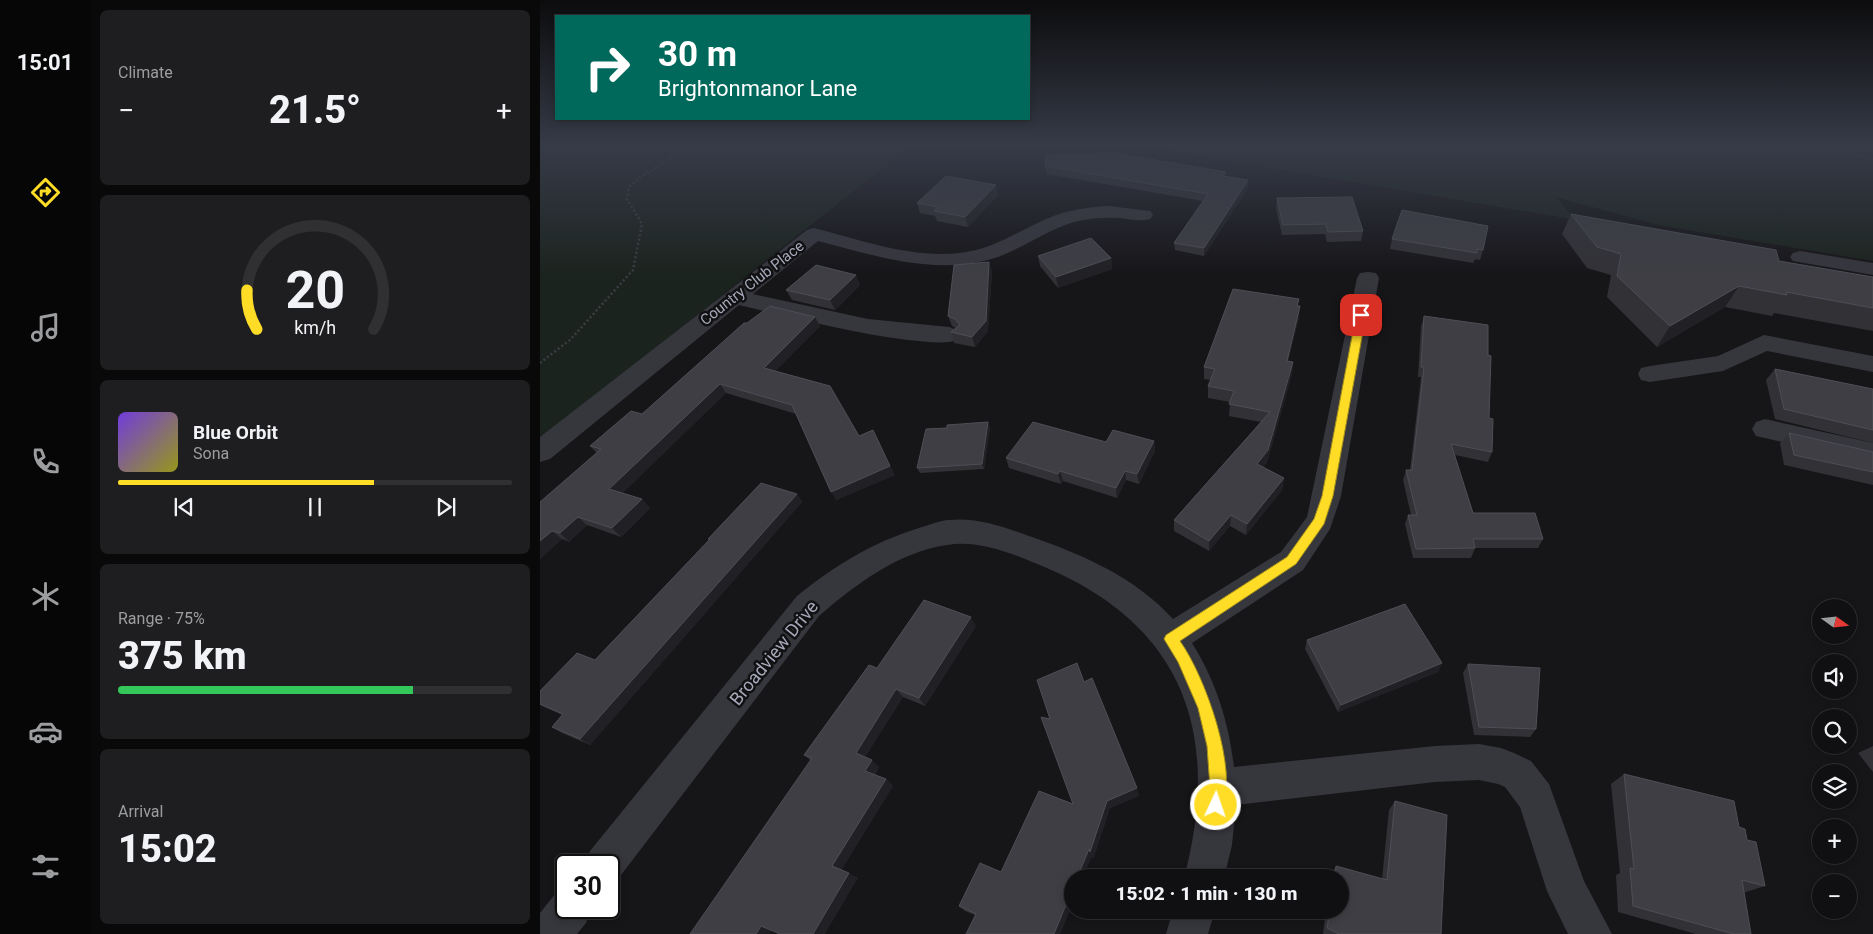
<!DOCTYPE html>
<meta charset="utf-8">
<style>
body{margin:0;font-family:Roboto,sans-serif;background:#1e1e20;color:#f1f3f6;height:100vh;display:flex;flex-direction:column;font-size:19px;white-space:nowrap}
*{box-sizing:border-box;margin:0}
p{font-size:16px;color:#9c9d9f}
.icon{flex:none;width:28px;height:28px;fill:none;stroke:currentColor;stroke-width:2;stroke-linecap:round;stroke-linejoin:round}
.map{position:relative;flex:1;overflow:hidden}
.drawer{display:flex;flex-direction:column;gap:10px;padding:10px;background:#09090a;width:450px}
.drawer>*{flex:none}
.hud{position:absolute;left:15px;top:15px;width:475px;height:105px;border-radius:0px;box-shadow:0 2px 8px #0003,0 0 0 1px #303032;background:#00695c;color:#fff;overflow:hidden}
.needle{width:32px;rotate:105deg}
.buttons{position:absolute;left:1272px;top:599px;display:grid;gap:10px}
.buttons a{display:grid;place-items:center;width:45px;height:45px;border-radius:50%;background:#101012;box-shadow:0 2px 8px #0003,0 0 0 1px #303032;font-size:25px}
.speed{position:absolute;left:15px;top:854px;display:flex;gap:10px;font-size:25px;font-weight:700;text-align:center}
.speed>*{display:grid;place-content:center;width:65px;height:65px;border-radius:50%;background:#101012;box-shadow:0 2px 8px #0003,0 0 0 1px #303032;line-height:1}
.speed .limit{border:2px solid #111;border-radius:8px;background:#fff;color:#111}
.pin{position:absolute;display:grid;place-items:center;width:42px;height:42px;color:#fff;margin:-21px;border-radius:10px;box-shadow:0 2px 8px #0006}
.me{position:absolute;width:55px;margin:-28px;rotate:3deg;stroke-linejoin:round;filter:drop-shadow(0 0 4px #0008)}
.turn{display:flex;align-items:center;gap:18px;height:105px;padding:0 20px;font-size:22px}
.turn .icon{width:65px;height:65px;stroke-width:2.5}
.turn b{display:block;font-size:35px;line-height:42px}
.big{font-size:38px;font-weight:800;line-height:1.1}
.drawer .widget{flex:1;display:flex;flex-direction:column;justify-content:center;gap:8px;min-width:0;padding:0 18px;border-radius:8px;background:#1e1e20}
.drawer .dial{align-items:center;gap:0}
.dial svg{height:130px;overflow:visible;fill:none;stroke:#303032;stroke-width:7;stroke-linecap:round;text-anchor:middle}
.dial text{fill:#f1f3f6;stroke:none}
.song{display:flex;align-items:center;gap:15px}
.cover{width:60px;height:60px;border-radius:8px;background:linear-gradient(135deg,hsl(260 70% 55%),hsl(60 70% 35%))}
.played{height:5px;border-radius:2px;background:linear-gradient(90deg,#ffdd26 65%,#303032 65%)}
.keys{display:flex;justify-content:space-around;direction:ltr}
.heat{display:flex;justify-content:space-between;align-items:center;font-size:28px;direction:ltr}
.charge{height:8px;border-radius:4px;background:linear-gradient(90deg,#34c759 75%,#303032 0)}
.trip{position:absolute;left:524px;top:869px;width:285px;height:50px;border-radius:25px;background:#101012;box-shadow:0 2px 8px #0003,0 0 0 1px #303032;font-weight:800;line-height:50px;text-align:center}
main{display:flex;flex:1;min-height:0}
.tab-bar{display:flex;flex-direction:column;width:90px;justify-content:space-around;align-items:center;background:#060607;color:#9c9d9f}
.tab-bar .icon{width:35px;height:35px}
.tab-bar .on{color:#ffdd26}
.tab-bar b{font-size:22px;color:#f1f3f6}
.map>svg:first-child{display:block}
.green{fill:#1b231e}
.lines{fill:none;stroke-linecap:round;stroke-linejoin:round}
.path{stroke:#3c3d44;stroke-width:2.5;stroke-dasharray:2 2.5;stroke-linecap:butt}
.minor{fill:#36363d;fill-rule:evenodd}
.wall{fill:#323136}
.shaded-wall{fill:#212024}
.building{fill:#3e3e44;stroke:#4e4f56}
.route{fill:#ffdd26;stroke:#a69019}
.labels{text-anchor:middle;stroke-width:5;stroke-linejoin:round;paint-order:stroke}
.street-label{font-size:15px;fill:#a6a9b9;stroke:#111113}
.near-street-label{font-size:18px;fill:#a6a9b9;stroke:#111113}
</style>
<main>
<nav class="tab-bar">
<b>15:01</b>
<svg class="icon on" aria-label="directions" viewBox="0 0 24 24"><path d="M12 3l9 9-9 9-9-9zM9 14v-3h6M13 9l2 2-2 2"/></svg>
<svg class="icon" aria-label="music" viewBox="0 0 24 24"><path d="M9 18V5l10-2v13"/><circle cx="6" cy="18" r="3"/><circle cx="16" cy="16" r="3"/></svg>
<svg class="icon" aria-label="phone" viewBox="0 0 24 24"><path d="M5 4h4l2 5-3 2q2 4 5 5l2-3 5 2v4C11 20 4 13 5 4z"/></svg>
<svg class="icon" aria-label="climate" viewBox="0 0 24 24"><path d="M12 3v18M4 7l16 10M4 17L20 7"/></svg>
<svg class="icon" aria-label="car" viewBox="0 0 24 24"><path d="M5 17H2v-5l4-1 3-4h7l3 4 3 1v5h-3M9 17h6M6 11h13"/><circle cx="7" cy="17" r="2"/><circle cx="17" cy="17" r="2"/></svg>
<svg class="icon" aria-label="filters" viewBox="0 0 24 24"><path d="M4 7h16M4 17h16"/><circle cx="9" cy="7" r="2"/><circle cx="15" cy="17" r="2"/></svg>
</nav>
<section class="drawer">
<div class="widget"><p>Climate</p>
<div class="heat"><a>−</a><b class="big">21.5°</b><a>+</a></div>
</div>
<div class="widget dial"><svg viewBox="0 0 100 80">
<path d="M14 69A42 42 0 1 1 86 69"/>
<path d="M14 69A42 42 0 0 1 8 45" stroke="#ffdd26"/>
<text x="50" y="56" font-size="32" font-weight="700">20</text>
<text x="50" y="72" font-size="11">km/h</text>
</svg></div>
<div class="widget">
<div class="song"><i class="cover"></i><div><b>Blue Orbit</b><p>Sona</p></div></div>
<div class="played"></div>
<div class="keys"><svg class="icon" aria-label="previous" viewBox="0 0 24 24"><path d="M18 5L8 12l10 7zM5 5v14"/></svg><svg class="icon" aria-label="pause" viewBox="0 0 24 24"><path d="M8 5v14M16 5v14"/></svg><svg class="icon" aria-label="next" viewBox="0 0 24 24"><path d="M6 5l10 7-10 7zM19 5v14"/></svg></div>
</div>
<div class="widget"><p>Range · 75%</p><b class="big">375 km</b><div class="charge"></div></div>
<div class="widget"><p>Arrival</p><b class="big">15:02</b></div>
</section>
<div class="map">
<svg width="1333" height="934" viewBox="0 0 1333 934">
<rect width="100%" height="100%" fill="#161518"/>
<path class="green" d="M0,145H372L0,439Z
M597,145H1333V261L1118,225L1016,197L1036,220Z"/>
<g class="lines">
<path class="path" d="M1283,145L1333,160
M0,363L30,340L93,270L102,224L87,199L89,187L99,178L153,145"/>
<path class="minor" d="M569,206L610,211L613,215L610,219C600,222 590,219 580,218C566,217 551,218 538,221C510,228 485,247 458,257C397,277 337,256 278,241L213,294L328,319L409,327L417,330L421,335L417,340C402,345 384,341 368,340C311,333 255,318 199,305L10,459L0,462V437L267,230L274,228C325,241 383,263 436,250C461,244 483,229 506,219C526,210 548,207 569,206Z
M1260,251L1333,263V275L1253,261L1250,257L1253,253Z
M828,272L836,273L839,278L801,496L790,529L763,570L652,643C676,681 689,723 694,767L895,746L939,744L961,748L974,753L991,761L1009,784L1044,881L1072,934H1028L1007,891L980,807L965,787L958,784L939,780L895,782L696,805L692,845L684,878H644C681,738 647,629 509,569C478,556 441,539 407,545C358,552 315,585 279,616L78,879L69,883V865H44L50,851L257,596C294,566 333,542 379,528C389,525 398,521 408,520C435,517 462,526 486,535C541,554 594,576 633,619L741,552L767,517L817,278L820,273Z
M1224,335L1333,356V372L1227,351L1183,371L1110,382L1101,380L1098,374L1101,368L1110,366L1178,356Z
M1225,419L1333,443V463L1216,436L1212,429L1216,422Z
M26,889V908H51L46,923L37,934H0V913L16,893Z
M633,910H675L668,934H626Z"/>
</g>
<path class="wall" d="M505,166L686,176L708,180V188L664,256L635,250L634,243L663,201L507,174Z
M456,185L458,195L428,227L397,221L395,216L380,213L377,203Z
M737,198L823,231L821,241L787,242L785,234L742,235L736,208Z
M1031,214L1239,261L1333,277V331L1234,313L1232,316L1185,307L1117,347L1067,297L1071,275L1047,268L1022,234Z
M852,239L943,250L940,260L935,259L933,263L850,249Z
M498,256L571,258L572,269L518,288L500,266Z
M452,272L448,331L435,347L414,343L411,332L416,328L412,326L408,316Z
M316,275L320,285L295,310L252,300L246,290Z
M758,306L759,318L748,361L753,362L752,374L727,462L723,467L744,478L742,490L706,535L690,526L669,551L634,531V520L721,422L689,416L690,402L668,398V386L671,380L664,379V367Z
M884,316L949,418L952,452L948,462L915,455L933,513L1003,539L998,548H935L931,558H873L865,524L868,515H871L863,480L866,470H870L881,377H878L881,326Z
M275,317L280,326L235,371L319,436L355,475L296,500L256,414L186,393L82,493L102,499L110,508L81,537L47,525L29,542L22,539L0,559V502L57,453L50,446L102,414L207,323Z
M1235,369L1333,389V443L1235,419L1226,380Z
M448,422L450,428L444,469L380,473L377,468L407,428Z
M1249,433L1333,452V485L1244,465L1240,443Z
M614,441L615,451L599,484L586,480L577,498L523,481L521,484L469,468L466,458L566,442Z
M257,494L262,502L50,745L22,733L12,727L22,715L0,705V691L55,660L170,540L168,539Z
M436,626L385,706L363,697L325,757L339,767L335,775L346,779L353,786L301,870L318,878L232,930L270,760L264,755L337,668Z
M767,640L902,663L898,672L798,712L765,649Z
M928,664L996,729L990,737L934,735L923,673Z
M544,682L599,796L570,808L553,859L552,856L532,878V904L520,934H426L435,915L425,911L419,906L461,872L533,804L510,719Z
M1333,746V772L1318,753Z
M1084,774L1199,827L1207,840L1225,886L1206,892H1204L1211,934H1156L1078,912L1076,875L1080,873L1071,784Z
M855,801L901,934H783L786,910H800V878H791L792,873L796,866L842,879L849,810Z"/>
<path class="shaded-wall" d="M708,180V188L664,256V248Z
M456,185L458,195L428,227L425,217Z
M571,258L572,269L518,288L516,277Z
M449,262L452,272L448,331L435,347L432,337Z
M316,275L320,285L295,310L290,300Z
M1199,286L1185,307L1117,347L1130,326Z
M760,306L759,318L745,373L747,361Z
M275,317L280,326L230,377L224,368Z
M753,362L752,374L727,462L716,475L717,464Z
M180,384L186,393L78,498L69,489Z
M448,422L450,428L444,469L442,464Z
M333,430L355,475L296,500L291,492Z
M614,441L615,451L599,484L597,474Z
M520,471L523,481L521,484L518,474Z
M585,471L586,480L577,498L576,488Z
M744,478L742,490L706,535L707,524Z
M257,494L262,502L50,745L40,739Z
M102,499L110,508L81,537L72,528Z
M691,515L690,526L669,551V541Z
M38,517L47,525L29,542L20,533Z
M12,531L22,539L0,559V541Z
M431,617L436,626L385,706L379,698Z
M902,663L898,672L798,712L801,705Z
M356,689L363,697L323,760L316,753Z
M332,760L339,767L333,778L325,771Z
M346,779L353,786L301,871L292,866Z
M597,788L599,796L570,808L553,859L552,856L543,878H537L567,801Z
M309,873L318,878L285,934H273Z
M532,890V904L520,934H514Z
M221,926L232,930L229,934H216Z"/>
<path class="building" d="M574,153L686,172L683,176L708,180L664,248L634,243L668,194L505,166L506,156Z
M406,176L456,185L425,217L394,211L398,207L377,203Z
M812,197L823,231L788,232L786,224L743,225L737,198Z
M862,210L948,226L943,250L937,249V253L852,239Z
M1031,214L1236,250L1239,261L1333,277V308L1246,292L1247,295L1199,286L1130,326L1077,276L1081,254L1057,247Z
M551,238L571,258L516,277L498,256Z
M449,262L446,321L432,337L411,332L420,325L415,319L408,316L414,265Z
M276,265L316,275L290,300L246,290Z
M693,289L759,299L757,306H760L747,361L753,362L728,450L717,464L744,478L707,524L691,515L669,541L634,520L730,412L689,404L694,391L668,386L675,369L664,367Z
M230,306L275,317L224,368L290,386L319,436L333,430L350,466L291,492L252,405L180,384L69,489L102,499L72,528L38,517L20,533L12,531L0,541V502L61,449L50,446L91,411L102,414L204,323H207Z
M884,316L948,325V355L951,356L949,418L953,419L952,452L911,444L933,513H995L1003,539H933L935,548L876,549L868,515H877L866,470H872L884,367H881Z
M1235,369L1333,389V430L1244,409Z
M448,422L442,464L377,468L386,429L407,428V425Z
M493,422L566,442L573,430L614,441L597,474L585,471L576,488L520,471L518,474L466,458Z
M1249,433L1333,452V472L1254,455Z
M221,483L257,494L40,739L12,727L23,714L0,704V691L37,653L55,660L170,539H168Z
M384,600L431,617L379,698L356,689L316,753L332,760L325,771L346,779L292,866L309,873L273,934H240L221,926L216,934H150L272,758L264,755L329,665L337,668Z
M865,604L902,663L801,705L767,640Z
M537,663L544,682L552,678L597,788L567,801L550,852L549,849L537,878H532V890L514,934H426L436,914L419,906L440,863L461,872L499,791L533,804L501,717L510,719L497,680Z
M928,664L1000,668L996,729L939,727Z
M1084,774L1194,801L1199,827L1205,829L1207,840L1216,842L1225,886L1202,880L1211,934H1194L1093,906L1090,868L1094,869Z
M855,801L907,815L901,934H799L787,928L790,910H800V878H795L796,866L847,880Z"/>
<linearGradient id="sky" x2="0" y2="1"><stop stop-color="#0c0c0d"/><stop offset="0.53" stop-color="#363b48"/><stop offset="1" stop-color="#363b48" stop-opacity="0"/></linearGradient>
<rect width="1333" height="276" fill="url(#sky)"/>
<path class="route" d="M821,312L826,315L793,496L784,524L756,564L640,641C665,676 699,770 682,811L676,813L671,811L668,805L670,788L667,746L658,708L638,662L624,639L626,635L747,557L774,519L782,496L816,315Z"/>
<g class="labels">
<g class="street-label">
<text transform="translate(212 283) rotate(-38)" y="5">Country Club Place</text>
</g>
<g class="near-street-label">
<text transform="translate(234 653) rotate(-51)" y="6">Broadview Drive</text>
</g>
</g>
</svg>
<div class="buttons">
<a><svg class="needle" viewBox="-14 -14 28 28"><path d="M0-13l5 13h-10z" fill="#e53935"/><path d="M0 13l5-13h-10z" fill="#9c9d9f"/></svg></a>
<a><svg class="icon" aria-label="sound" viewBox="0 0 24 24"><path d="M4 9h4l5-4v14l-5-4H4zM17 9q2 3 0 6"/></svg></a>
<a><svg class="icon" aria-label="search" viewBox="0 0 24 24"><circle cx="10" cy="10" r="6"/><path d="M15 15l6 6"/></svg></a>
<a><svg class="icon" aria-label="layers" viewBox="0 0 24 24"><path d="M12 4l9 5-9 5-9-5zM3 14l9 5 9-5"/></svg></a>
<a>+</a>
<a>−</a>
</div>
<div class="speed"><div class="limit">30</div></div>
<div class="pin" style="left:821px;top:315px;background:#d93025"><svg class="icon" aria-label="arrive" viewBox="0 0 24 24"><path d="M6 21V4h12l-3 4 3 4H6"/></svg></div>
<svg class="me" style="left:676px;top:805px" viewBox="-20 -20 40 40"><circle r="17" fill="#ffdd26" stroke="#fff" stroke-width="3"/><path d="M0-11L8 9 0 5-8 9z" fill="#fff"/></svg>
<div class="trip">15:02 · 1 min · 130 m</div>
<div class="hud">
<div class="turn"><svg class="icon" aria-label="right" viewBox="0 0 24 24"><path d="M7 20v-9h11M14 6l5 5-5 5"/></svg><div><b>30 m</b>Brightonmanor Lane</div></div>
</div>
</div>
</main>
